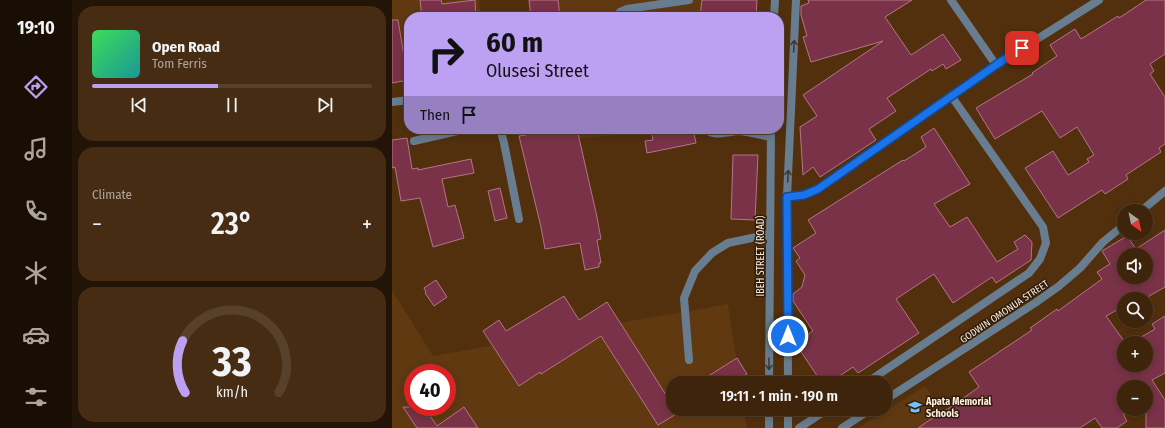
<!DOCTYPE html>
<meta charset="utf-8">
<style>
body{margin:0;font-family:"Fira Sans Condensed",sans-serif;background:#452c13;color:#f1f3f6;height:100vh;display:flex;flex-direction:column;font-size:15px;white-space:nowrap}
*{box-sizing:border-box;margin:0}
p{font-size:13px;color:#ada49c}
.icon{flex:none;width:22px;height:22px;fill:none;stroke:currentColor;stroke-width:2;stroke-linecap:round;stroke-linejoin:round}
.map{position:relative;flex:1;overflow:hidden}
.details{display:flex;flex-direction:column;gap:6px;padding:6px;background:#221406;width:320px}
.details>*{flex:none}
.guide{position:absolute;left:12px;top:12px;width:380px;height:122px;border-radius:16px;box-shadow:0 2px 10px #0003,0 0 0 1px #57412b;background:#bca0f2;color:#111;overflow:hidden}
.needle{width:26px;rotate:147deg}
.tools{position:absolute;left:725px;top:204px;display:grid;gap:8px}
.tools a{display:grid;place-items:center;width:36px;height:36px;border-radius:50%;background:#3e240a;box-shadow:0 2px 10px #0003,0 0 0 1px #57412b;font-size:20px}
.speed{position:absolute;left:12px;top:364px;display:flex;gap:8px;font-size:20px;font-weight:700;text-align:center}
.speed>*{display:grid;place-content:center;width:52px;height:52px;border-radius:50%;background:#3e240a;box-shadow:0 2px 10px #0003,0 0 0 1px #57412b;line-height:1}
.speed .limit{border:6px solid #d22;background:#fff;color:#111}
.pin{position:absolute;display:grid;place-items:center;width:34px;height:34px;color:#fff;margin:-17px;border-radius:8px;box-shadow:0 2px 6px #0006}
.me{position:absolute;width:44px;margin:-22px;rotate:0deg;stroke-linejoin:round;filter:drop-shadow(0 0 3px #0008)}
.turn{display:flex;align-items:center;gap:14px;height:84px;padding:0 16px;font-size:18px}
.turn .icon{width:52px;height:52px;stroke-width:2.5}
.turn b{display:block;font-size:28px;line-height:34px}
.then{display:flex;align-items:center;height:38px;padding:0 16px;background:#0003;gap:8px;font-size:15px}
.big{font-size:30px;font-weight:600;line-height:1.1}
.details .card{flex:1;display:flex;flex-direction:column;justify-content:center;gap:6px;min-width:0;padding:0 14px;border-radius:16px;background:#452c13}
.details .dial{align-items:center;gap:0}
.dial svg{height:104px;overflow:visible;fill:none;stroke:#57412b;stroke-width:7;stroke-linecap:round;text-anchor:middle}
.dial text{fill:#f1f3f6;stroke:none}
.song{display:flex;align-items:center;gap:12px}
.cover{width:48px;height:48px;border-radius:6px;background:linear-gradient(135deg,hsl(130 70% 55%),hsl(180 70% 35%))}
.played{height:4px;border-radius:2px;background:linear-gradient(90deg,#bca0f2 45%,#57412b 45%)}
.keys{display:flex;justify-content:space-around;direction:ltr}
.heat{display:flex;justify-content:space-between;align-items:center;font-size:22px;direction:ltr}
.trip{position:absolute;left:274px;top:376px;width:226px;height:40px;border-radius:16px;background:#3e240a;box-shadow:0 2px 10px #0003,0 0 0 1px #57412b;font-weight:600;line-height:40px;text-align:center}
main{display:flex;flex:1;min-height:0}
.tabs{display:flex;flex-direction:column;width:72px;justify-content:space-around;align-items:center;background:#190e04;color:#ada49c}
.tabs .icon{width:28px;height:28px}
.tabs .selected{color:#bca0f2}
.tabs b{font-size:18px;color:#f1f3f6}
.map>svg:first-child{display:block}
.built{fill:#603911;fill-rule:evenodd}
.building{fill:#7a3249;stroke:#b67486;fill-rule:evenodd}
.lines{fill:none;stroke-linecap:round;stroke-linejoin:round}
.service{stroke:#687e90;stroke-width:8}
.minor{stroke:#687e90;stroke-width:8}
.tertiary{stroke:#687e90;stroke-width:8}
.oneway{stroke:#403932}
.route-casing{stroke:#114b97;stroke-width:10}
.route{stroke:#1a73e8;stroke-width:7}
.labels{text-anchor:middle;stroke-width:3;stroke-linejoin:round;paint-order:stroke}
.street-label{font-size:10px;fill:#fcecde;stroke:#2f1c09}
.poi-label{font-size:10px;font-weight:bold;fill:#fcecde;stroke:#2f1c09;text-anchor:start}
</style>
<main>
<nav class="tabs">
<b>19:10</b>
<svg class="icon selected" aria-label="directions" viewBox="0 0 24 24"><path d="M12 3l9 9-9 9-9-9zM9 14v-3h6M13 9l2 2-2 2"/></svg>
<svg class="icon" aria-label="music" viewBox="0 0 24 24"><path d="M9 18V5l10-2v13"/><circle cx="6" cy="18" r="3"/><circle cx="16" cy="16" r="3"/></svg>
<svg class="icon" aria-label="phone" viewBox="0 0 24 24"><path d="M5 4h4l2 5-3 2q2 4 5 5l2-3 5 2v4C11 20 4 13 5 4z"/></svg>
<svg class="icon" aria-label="climate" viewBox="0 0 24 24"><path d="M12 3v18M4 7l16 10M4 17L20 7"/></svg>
<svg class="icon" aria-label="car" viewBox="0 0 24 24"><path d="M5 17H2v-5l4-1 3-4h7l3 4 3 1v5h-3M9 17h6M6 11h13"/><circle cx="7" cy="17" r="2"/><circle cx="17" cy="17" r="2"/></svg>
<svg class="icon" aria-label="filters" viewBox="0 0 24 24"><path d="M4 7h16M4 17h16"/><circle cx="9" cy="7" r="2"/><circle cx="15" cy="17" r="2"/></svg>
</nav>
<section class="details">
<div class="card">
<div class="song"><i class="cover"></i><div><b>Open Road</b><p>Tom Ferris</p></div></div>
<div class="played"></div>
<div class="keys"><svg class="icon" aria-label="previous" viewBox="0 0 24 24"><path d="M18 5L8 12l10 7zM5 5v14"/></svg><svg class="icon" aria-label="pause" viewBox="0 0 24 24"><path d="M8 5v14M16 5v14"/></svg><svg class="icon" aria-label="next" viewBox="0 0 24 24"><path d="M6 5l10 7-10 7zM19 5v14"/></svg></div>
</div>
<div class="card"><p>Climate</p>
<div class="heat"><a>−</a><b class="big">23°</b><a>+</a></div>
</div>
<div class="card dial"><svg viewBox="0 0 100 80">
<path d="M14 69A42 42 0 1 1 86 69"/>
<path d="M14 69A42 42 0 0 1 12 29" stroke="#bca0f2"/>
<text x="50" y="56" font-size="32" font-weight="700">33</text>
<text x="50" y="72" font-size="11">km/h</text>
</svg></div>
</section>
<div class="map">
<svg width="773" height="428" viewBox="0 0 773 428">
<rect width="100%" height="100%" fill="#52300e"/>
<path class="built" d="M0,0H87L89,17H17V76L0,78Z
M161,0H352L354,17H163Z
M176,129H280L178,140Z
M0,290L41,356L336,304L348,383H281V409H352L355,428H0ZM21,373H55V407H21Z
M533,386L561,428H466Z"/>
<path class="building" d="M28,0H49L50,4L83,0L84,17H30Z
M137,0H166L168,17H139Z
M310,0H365L364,16H331V17H308Z
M416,0H520L493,17L519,55L551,34L569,60L554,69L551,64L540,71L539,69L495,98L504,111L477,129L484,140L428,177L421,167L411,175L408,127L425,116L411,95L491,41L419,62L411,37L415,36L409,15V6L417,3Z
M754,0H773V54L758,64L762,71L758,74L773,97V144L767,148L769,152L734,175L736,179L713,194L710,190L666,218L633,168L661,151L676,175L697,162L695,159L702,155L685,127L668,138L650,111L603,139L584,108L641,74L640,73L665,56L658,45L683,29L689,39L726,16L727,18Z
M0,20H6L16,80L0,83Z
M542,128L578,184L542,204L558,227L575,217L605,262L626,249L622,242L633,235L640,242L639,260L604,283L600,277L561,303L542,274L504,299L527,333L466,373L461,367L437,383H430L403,343L421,331L401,301V294L410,287L413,275L404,261L408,258L401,248L424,233L416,220L511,160L512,161L534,147L529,137Z
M133,129H185L205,217L209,239L205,240L209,263H207V267L193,270L188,243L153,249L149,227L127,136L134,135Z
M259,129H301L304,143L255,153L253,141L261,140Z
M15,138L20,169L26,168V170L79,159L82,173L50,179L56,207L63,205L72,238L41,247L28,198L9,201L3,167L0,168V140Z
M341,155H366L363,220L339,219Z
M108,188L115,218L103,221L96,191Z
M773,230V287L752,299H732V306L714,316L732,341V365H754V343H739L763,329L760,324L773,316V373L760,380L773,400V428H754V387H732V416L735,421L725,428H710L703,418L688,428H526L545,415L546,416L587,387L577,372L640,330L638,328L665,309L666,311L710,279L705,272L718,264L710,251L735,236L744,249ZM732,255H754V277H732Z
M44,280L55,297L42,306L33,293L34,292L32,288Z
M172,296L187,320L215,302L281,406V409H283L286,413L266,425L209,336L149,374L148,372L127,386L91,331L107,320L114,331Z
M345,358L355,374L340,383H305Z
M11,407H32L45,426L72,407L86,428H25Z"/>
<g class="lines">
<path class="service" d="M224,17L228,12L235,9L297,0
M102,129L109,132L112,143L127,219
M314,129C322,138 337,131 347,131C358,132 368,135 378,137
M22,141L74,129
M297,360L292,298L303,271L320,253L336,243L378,234"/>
<path class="minor" d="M559,0L604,65
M0,102L17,100
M395,197L412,195L426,189L604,65L707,0
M749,211L773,191
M474,383L637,273L648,259L654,243L651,227L560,97
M493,400L643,303L667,286L688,268L711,242L732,225
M407,428L436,409
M450,428L479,409"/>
<path class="tertiary" d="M382,17L383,0
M377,383L379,129
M396,383L395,197L404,0
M396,409V428
M377,428V409"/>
</g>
<defs><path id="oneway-shaft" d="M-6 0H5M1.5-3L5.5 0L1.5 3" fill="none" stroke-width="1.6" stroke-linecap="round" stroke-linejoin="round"/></defs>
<g class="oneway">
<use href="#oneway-shaft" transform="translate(402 46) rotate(-87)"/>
<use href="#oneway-shaft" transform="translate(396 176) rotate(-87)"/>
<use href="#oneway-shaft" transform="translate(377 364) rotate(90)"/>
</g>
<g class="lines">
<defs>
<path id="route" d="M396,336L395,197L412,195L426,189L604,65L630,48"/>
</defs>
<use href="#route" class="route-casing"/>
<use href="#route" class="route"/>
</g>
<defs>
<symbol id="school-bare" viewBox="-9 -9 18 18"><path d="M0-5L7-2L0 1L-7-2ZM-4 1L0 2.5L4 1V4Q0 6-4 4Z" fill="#76c0f7" stroke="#2f1c09" stroke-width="2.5" paint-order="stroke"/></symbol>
</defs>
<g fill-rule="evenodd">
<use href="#school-bare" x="513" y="397" width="20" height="20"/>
</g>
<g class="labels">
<g class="street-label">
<text transform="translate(368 256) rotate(-90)" y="4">IBEH STREET (ROAD)</text>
<text transform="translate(612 311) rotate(-34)" y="4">GODWIN OMONUA STREET</text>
</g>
<g class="poi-label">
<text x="534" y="405">Apata Memorial<tspan x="534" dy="12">Schools</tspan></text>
</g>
</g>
</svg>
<div class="tools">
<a><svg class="needle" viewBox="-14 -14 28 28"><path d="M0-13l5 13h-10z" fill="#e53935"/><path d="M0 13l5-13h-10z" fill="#ada49c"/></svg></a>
<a><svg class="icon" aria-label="sound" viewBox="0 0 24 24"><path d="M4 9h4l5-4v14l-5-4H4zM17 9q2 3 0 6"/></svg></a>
<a><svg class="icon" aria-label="search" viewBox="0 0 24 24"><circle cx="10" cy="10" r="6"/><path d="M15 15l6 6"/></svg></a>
<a>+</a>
<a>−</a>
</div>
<div class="speed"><div class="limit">40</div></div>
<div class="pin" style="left:630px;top:48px;background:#d93025"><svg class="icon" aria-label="arrive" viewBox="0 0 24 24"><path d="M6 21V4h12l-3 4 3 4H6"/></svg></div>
<svg class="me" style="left:396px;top:336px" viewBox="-20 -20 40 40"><circle r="17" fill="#1a73e8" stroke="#fff" stroke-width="3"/><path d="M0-11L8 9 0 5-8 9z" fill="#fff"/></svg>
<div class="trip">19:11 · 1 min · 190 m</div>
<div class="guide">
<div class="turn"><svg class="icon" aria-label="right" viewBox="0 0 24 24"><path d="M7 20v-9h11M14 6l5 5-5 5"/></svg><div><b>60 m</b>Olusesi Street</div></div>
<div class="then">Then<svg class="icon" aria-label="arrive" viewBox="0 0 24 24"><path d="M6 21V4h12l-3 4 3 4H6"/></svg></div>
</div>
</div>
</main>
